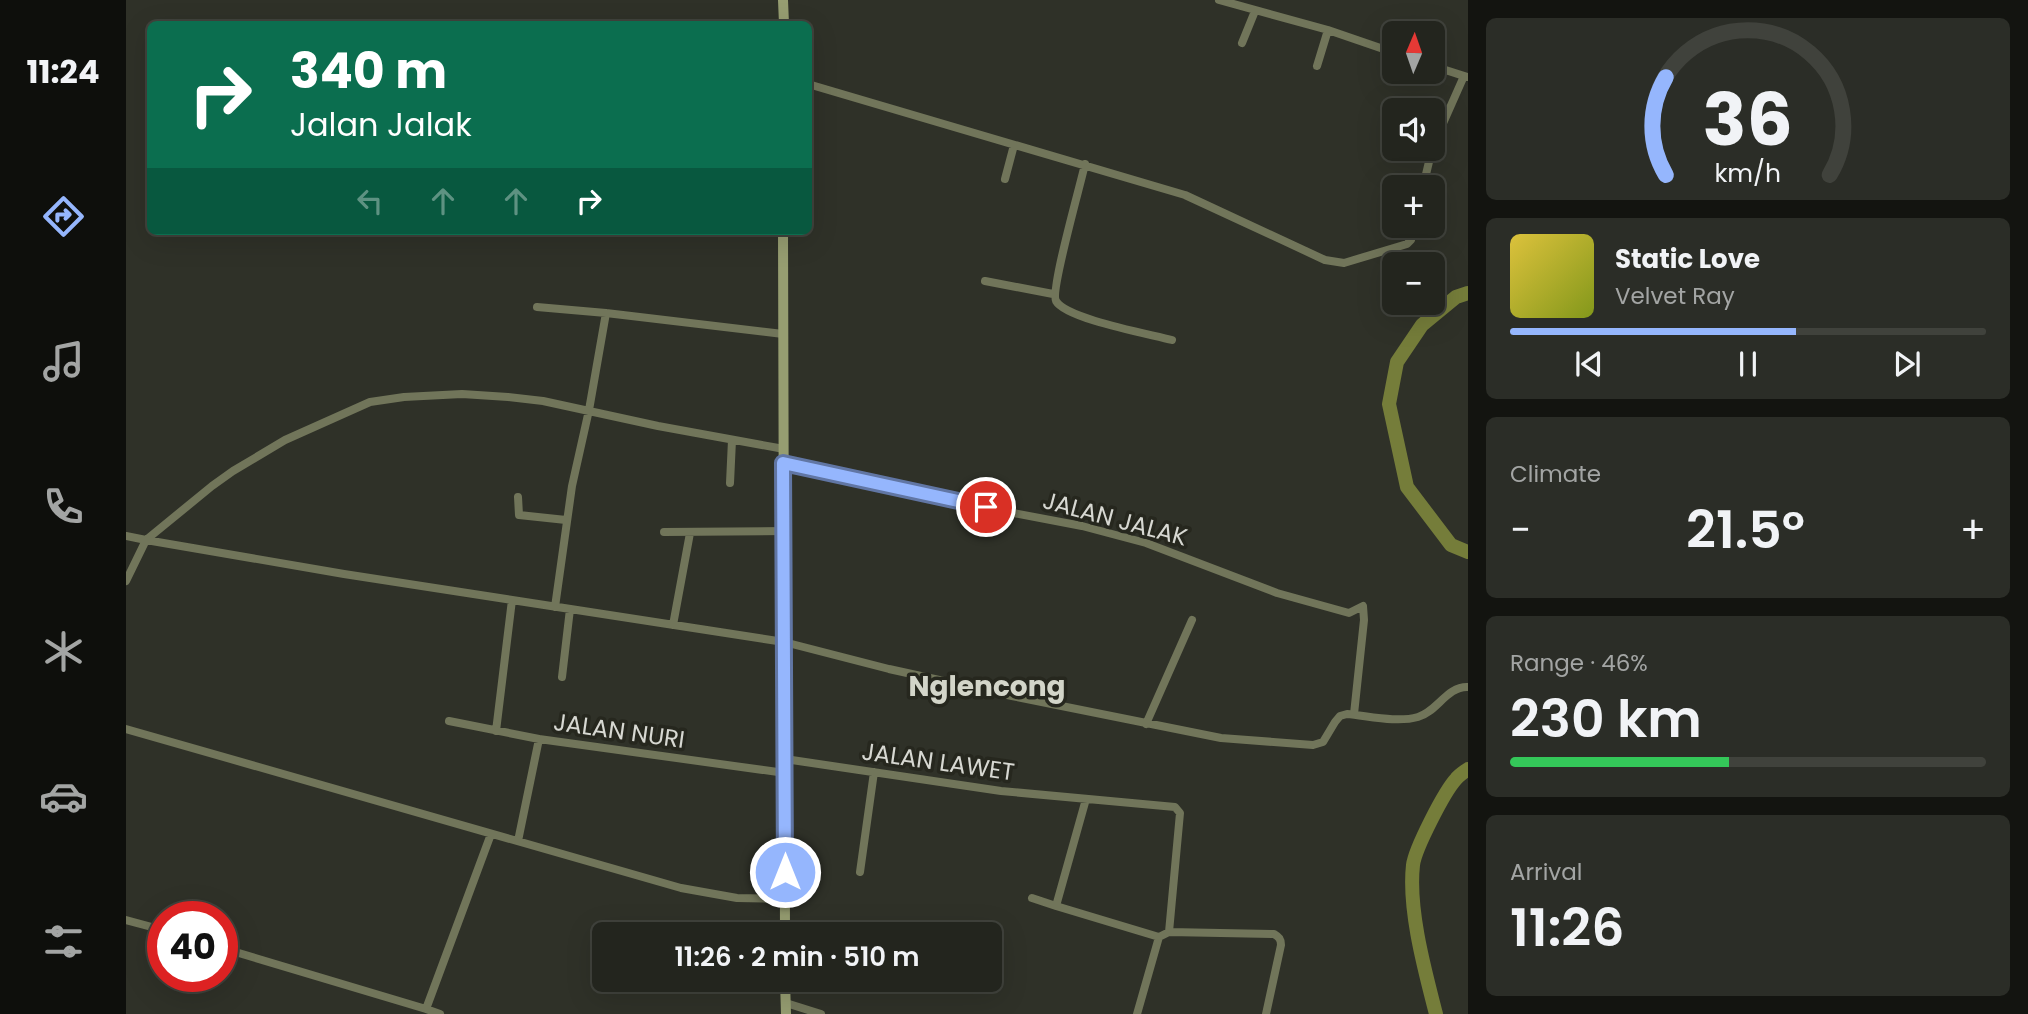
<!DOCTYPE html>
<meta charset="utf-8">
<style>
body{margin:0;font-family:Poppins,sans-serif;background:#2b2d27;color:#f1f3f6;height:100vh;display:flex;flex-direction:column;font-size:26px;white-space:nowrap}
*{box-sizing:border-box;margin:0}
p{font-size:23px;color:#a3a5a4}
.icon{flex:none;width:38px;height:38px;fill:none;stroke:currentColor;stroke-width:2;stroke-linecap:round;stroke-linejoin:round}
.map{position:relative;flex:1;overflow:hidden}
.panel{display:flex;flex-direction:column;gap:18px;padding:18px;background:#131410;width:560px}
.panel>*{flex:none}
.banner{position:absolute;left:21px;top:21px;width:665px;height:214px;border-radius:10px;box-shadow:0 7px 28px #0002,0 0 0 2px #40423c;background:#0b6e4f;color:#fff;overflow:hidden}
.needle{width:46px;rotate:2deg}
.tools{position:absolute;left:1256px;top:21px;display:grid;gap:14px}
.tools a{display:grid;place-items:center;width:63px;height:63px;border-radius:10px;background:#23251e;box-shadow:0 7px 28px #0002,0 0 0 2px #40423c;font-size:35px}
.speed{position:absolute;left:21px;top:901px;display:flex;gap:14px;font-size:35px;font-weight:700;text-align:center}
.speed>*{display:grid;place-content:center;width:91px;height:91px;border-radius:50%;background:#23251e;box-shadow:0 7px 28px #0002,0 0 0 2px #40423c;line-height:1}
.speed .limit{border:10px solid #d22;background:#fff;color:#111}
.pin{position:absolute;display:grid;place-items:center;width:60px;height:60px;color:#fff;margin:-30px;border:4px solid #fff;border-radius:50%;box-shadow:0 2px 7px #0007}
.me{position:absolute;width:77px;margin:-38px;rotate:0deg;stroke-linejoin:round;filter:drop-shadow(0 0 5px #0008)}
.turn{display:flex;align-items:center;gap:24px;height:147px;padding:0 28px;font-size:32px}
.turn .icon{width:91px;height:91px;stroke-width:2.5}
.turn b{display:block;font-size:49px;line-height:60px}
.lanes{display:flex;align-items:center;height:66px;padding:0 28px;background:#0003;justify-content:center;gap:35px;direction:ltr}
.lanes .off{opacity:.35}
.big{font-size:52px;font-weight:600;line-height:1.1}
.panel .card{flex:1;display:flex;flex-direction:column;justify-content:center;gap:10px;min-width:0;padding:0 24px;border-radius:10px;background:#2b2d27}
.panel .dial{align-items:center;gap:0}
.dial svg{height:182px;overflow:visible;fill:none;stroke:#40423c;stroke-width:7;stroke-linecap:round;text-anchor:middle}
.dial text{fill:#f1f3f6;stroke:none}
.song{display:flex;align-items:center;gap:21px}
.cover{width:84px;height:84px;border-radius:10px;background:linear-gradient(135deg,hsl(50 70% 55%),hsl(70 70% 35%))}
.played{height:7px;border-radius:4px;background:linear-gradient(90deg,#95b6fd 60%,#40423c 60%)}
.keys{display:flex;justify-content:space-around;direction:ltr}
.heat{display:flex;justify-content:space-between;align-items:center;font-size:38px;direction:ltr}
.charge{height:10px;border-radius:5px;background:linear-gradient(90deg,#34c759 46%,#40423c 0)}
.trip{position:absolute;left:466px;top:922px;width:410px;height:70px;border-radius:10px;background:#23251e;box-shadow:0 7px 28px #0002,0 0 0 2px #40423c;font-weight:600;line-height:70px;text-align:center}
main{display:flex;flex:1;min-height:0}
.tab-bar{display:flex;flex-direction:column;width:126px;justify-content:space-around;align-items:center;background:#0e0f0c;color:#a3a5a4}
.tab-bar .icon{width:49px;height:49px}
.tab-bar .current{color:#95b6fd}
.tab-bar b{font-size:32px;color:#f1f3f6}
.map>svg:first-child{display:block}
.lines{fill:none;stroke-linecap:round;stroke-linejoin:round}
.river{stroke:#757d3a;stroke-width:14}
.street{stroke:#71755a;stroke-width:8}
.secondary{stroke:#969d71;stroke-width:10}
.route-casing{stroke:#6176a4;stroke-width:18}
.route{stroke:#95b6fd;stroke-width:12}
.labels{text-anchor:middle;stroke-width:7;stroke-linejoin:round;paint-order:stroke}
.street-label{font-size:24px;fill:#d7d8d2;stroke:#26271e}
.quarter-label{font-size:28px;font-weight:bold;fill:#d3d5c9;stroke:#26271e}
</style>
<main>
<nav class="tab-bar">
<b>11:24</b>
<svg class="icon current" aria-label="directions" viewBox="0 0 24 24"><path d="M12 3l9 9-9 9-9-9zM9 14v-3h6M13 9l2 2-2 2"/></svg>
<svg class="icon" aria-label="music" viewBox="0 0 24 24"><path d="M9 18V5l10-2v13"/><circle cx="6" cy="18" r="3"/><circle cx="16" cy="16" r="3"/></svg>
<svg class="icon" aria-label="phone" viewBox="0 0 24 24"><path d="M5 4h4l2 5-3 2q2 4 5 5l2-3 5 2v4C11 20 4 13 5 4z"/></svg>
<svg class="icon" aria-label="climate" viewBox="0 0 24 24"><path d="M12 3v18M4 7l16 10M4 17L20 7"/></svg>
<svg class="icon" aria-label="car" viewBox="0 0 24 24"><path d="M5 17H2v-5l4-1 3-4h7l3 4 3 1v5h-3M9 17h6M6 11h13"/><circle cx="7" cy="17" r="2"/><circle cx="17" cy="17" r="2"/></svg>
<svg class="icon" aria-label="filters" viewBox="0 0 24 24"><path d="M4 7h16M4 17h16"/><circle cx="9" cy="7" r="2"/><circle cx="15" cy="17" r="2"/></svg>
</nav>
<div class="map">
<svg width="1342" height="1014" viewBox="0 0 1342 1014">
<rect width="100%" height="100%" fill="#2f3128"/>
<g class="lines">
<path class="river" d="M1342,293L1330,297L1296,325L1271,362L1263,404L1281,487L1325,545L1342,552
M1310,1014C1299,971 1282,910 1287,865C1289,849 1318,792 1330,779C1333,775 1338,772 1342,769"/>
<path class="street" d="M1093,0L1202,30L1269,53
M1116,43L1129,11
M1191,66L1202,30
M1307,66L1341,77
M682,84L1059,195L1199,260L1218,263L1281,244L1285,240L1289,226
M1307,146L1338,76
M959,164C955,183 924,291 930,301C940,319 1024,334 1046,340
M879,179L888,145
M1297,187L1306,149
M859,281L927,294
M411,307L480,313L657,334
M658,463L835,503L956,526L1020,543L1151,593L1223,613L1237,606L1238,620L1228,714
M604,483L606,440
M392,497L393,515L440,520
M538,532L659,531
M0,536L20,540L86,486L107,471L159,440L244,402L278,397L336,394L382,397L417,401L532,426L658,449
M0,581L20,540L218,574L658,642L763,669L886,696L1095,738L1187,745L1197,742L1209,722L1214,716L1221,714C1243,716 1271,723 1292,717C1311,712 1321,686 1342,687
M429,607L446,486L463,410L480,313
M547,625L564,533
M436,677L444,609
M323,721L413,739L659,773
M1020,724L1066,620
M0,729L555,888L611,898L659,899
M370,731L386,600
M659,759L875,791L1049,807L1054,813L1043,932
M960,799L930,906L1033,937L1043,932L1148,934C1153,937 1155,939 1155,945L1140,1014
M392,841L413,739
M734,872L748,772
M906,898L930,906
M0,920L37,930
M96,948L300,1009L365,834
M603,980L659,988
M660,1003L695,1014
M300,1009L314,1014
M1011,1014L1033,937"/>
<path class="secondary" d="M657,0L658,24
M657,231L659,934
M659,980L660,1014"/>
</g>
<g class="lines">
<defs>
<path id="route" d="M659,872L657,463L860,507"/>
</defs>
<use href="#route" class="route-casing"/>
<use href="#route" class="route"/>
</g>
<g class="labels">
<g class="street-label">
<text transform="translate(989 519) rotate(15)" y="8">JALAN JALAK</text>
<text transform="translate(493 731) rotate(8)" y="8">JALAN NURI</text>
<text transform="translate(812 762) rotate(8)" y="8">JALAN LAWET</text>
</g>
<g class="quarter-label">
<text x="861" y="696">Nglencong</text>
</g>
</g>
</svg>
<div class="tools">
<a><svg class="needle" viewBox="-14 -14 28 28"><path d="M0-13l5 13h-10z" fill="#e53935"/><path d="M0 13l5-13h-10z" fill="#a3a5a4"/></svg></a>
<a><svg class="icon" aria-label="sound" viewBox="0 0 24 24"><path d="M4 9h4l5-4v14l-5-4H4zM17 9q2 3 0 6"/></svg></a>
<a>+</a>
<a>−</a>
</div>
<div class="speed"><div class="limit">40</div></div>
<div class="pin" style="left:860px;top:507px;background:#d93025"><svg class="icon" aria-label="arrive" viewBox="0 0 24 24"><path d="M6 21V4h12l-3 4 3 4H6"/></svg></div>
<svg class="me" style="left:659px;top:872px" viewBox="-20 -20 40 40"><circle r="17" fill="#95b6fd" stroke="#fff" stroke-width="3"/><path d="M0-11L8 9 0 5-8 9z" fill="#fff"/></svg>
<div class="trip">11:26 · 2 min · 510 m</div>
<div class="banner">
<div class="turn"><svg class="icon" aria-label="right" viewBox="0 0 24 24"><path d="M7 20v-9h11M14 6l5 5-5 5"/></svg><div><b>340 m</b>Jalan Jalak</div></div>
<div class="lanes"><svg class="icon off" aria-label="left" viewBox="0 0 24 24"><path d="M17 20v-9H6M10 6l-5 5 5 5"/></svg><svg class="icon off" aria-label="ahead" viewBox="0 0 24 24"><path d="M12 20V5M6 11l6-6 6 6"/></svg><svg class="icon off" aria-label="ahead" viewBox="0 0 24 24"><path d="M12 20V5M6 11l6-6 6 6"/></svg><svg class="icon" aria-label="right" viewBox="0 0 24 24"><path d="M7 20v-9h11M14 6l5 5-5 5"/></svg></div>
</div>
</div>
<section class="panel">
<div class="card dial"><svg viewBox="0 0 100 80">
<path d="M14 69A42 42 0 1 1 86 69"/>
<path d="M14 69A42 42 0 0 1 14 26" stroke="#95b6fd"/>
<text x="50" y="56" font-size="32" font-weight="700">36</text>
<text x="50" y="72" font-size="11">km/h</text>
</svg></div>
<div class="card">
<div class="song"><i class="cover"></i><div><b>Static Love</b><p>Velvet Ray</p></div></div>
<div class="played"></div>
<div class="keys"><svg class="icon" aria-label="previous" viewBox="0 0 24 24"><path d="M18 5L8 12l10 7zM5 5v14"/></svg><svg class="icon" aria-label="pause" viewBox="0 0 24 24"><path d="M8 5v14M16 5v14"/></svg><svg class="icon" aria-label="next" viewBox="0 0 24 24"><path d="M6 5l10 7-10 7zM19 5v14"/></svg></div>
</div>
<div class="card"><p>Climate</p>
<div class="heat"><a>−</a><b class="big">21.5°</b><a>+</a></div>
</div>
<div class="card"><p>Range · 46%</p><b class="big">230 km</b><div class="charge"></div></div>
<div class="card"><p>Arrival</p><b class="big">11:26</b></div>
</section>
</main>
